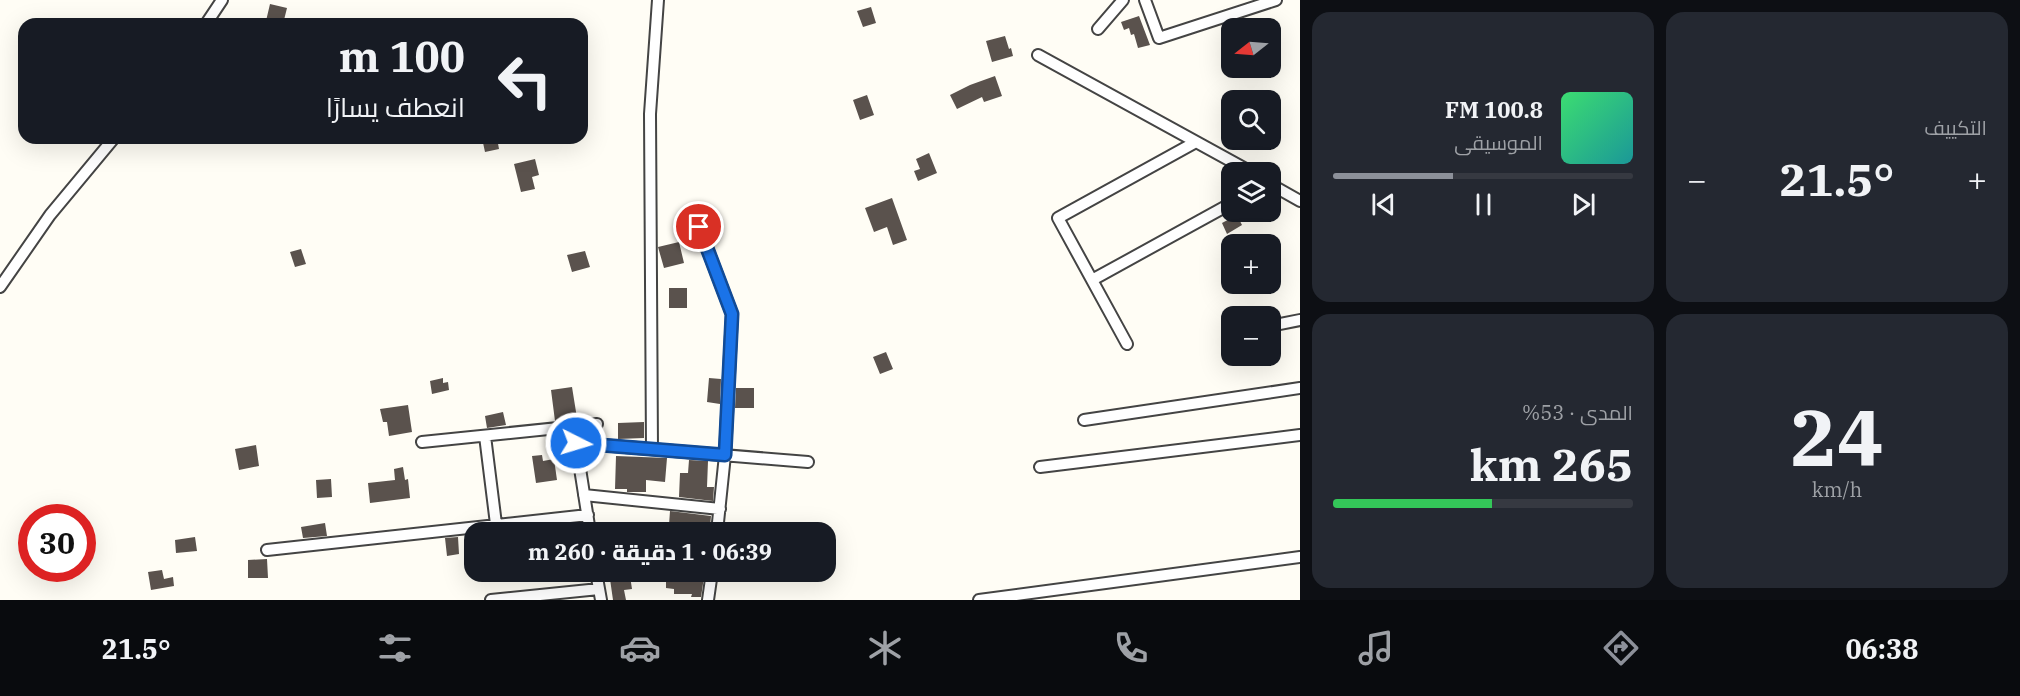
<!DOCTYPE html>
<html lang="ar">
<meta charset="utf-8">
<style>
body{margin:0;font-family:"IBM Plex Serif",Cairo,serif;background:#242831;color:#f1f3f6;direction:rtl;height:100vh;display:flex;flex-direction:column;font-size:22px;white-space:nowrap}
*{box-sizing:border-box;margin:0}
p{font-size:20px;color:#9ea1a6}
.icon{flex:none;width:33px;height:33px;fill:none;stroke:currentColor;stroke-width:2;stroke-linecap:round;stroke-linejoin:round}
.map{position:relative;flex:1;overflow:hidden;direction:ltr}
.drawer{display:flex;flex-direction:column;gap:12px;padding:12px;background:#0d0f14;width:720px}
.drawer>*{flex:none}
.hud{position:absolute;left:18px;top:18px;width:570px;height:126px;border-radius:18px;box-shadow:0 6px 24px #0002;direction:rtl;background:#171b24;color:#f1f3f6;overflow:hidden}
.needle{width:39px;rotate:253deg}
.buttons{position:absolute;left:1221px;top:18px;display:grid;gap:12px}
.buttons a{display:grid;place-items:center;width:60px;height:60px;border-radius:12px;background:#171b24;box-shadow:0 6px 24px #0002;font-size:30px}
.speed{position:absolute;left:18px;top:504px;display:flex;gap:12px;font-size:30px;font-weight:700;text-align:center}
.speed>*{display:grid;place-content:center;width:78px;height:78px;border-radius:50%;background:#171b24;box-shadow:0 6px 24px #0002;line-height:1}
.speed .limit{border:9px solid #d22;background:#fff;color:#111}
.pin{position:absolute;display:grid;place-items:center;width:51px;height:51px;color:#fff;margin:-26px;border:3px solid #fff;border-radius:50%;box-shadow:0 2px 6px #0007}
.me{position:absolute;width:66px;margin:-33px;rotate:95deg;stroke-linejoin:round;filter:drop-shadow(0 0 4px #0008)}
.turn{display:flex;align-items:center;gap:21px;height:126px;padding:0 24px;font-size:27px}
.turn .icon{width:78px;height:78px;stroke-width:2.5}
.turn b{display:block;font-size:42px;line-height:51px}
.big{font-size:45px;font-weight:800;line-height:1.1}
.drawer .card{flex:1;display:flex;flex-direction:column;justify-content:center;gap:9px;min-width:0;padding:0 21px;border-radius:18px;background:#242831}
.drawer .dial{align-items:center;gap:0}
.dial b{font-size:78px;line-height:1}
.song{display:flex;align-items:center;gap:18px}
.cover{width:72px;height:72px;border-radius:9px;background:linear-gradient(135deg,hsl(140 70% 55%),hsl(180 70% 35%))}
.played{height:6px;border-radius:3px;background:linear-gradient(90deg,#8c9099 40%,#363941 40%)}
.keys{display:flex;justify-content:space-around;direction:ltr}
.heat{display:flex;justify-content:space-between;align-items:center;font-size:33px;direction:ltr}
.charge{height:9px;border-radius:4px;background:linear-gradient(90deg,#34c759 53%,#363941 0)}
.drawer .tiles{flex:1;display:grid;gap:12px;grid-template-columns:repeat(2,1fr)}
.trip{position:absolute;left:464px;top:522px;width:372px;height:60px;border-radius:18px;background:#171b24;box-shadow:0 6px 24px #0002;font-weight:800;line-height:60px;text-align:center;direction:rtl}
.tab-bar{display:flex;height:96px;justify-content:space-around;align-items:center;background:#090b0e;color:#9ea1a6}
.tab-bar .icon{width:42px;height:42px}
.tab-bar .active{color:#8c9099}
.tab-bar b{font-size:27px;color:#f1f3f6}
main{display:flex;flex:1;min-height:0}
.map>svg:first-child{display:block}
.building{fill:#5a524d}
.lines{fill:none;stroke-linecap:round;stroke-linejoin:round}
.street-casing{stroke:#444;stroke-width:14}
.street{stroke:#fff;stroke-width:10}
.route-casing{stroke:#114b97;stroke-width:15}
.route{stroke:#1a73e8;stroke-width:10}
</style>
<main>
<section class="drawer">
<div class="tiles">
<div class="card"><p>التكييف</p>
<div class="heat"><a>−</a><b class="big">21.5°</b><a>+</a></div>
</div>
<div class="card">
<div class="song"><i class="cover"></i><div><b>100.8 FM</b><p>الموسيقى</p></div></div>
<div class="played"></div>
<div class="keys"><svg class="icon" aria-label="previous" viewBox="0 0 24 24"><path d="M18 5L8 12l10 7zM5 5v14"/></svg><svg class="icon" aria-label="pause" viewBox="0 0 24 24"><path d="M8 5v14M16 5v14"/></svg><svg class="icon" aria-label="next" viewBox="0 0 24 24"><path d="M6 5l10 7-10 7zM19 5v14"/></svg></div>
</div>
<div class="card dial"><b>24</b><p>km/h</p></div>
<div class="card"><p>المدى · 53%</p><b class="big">265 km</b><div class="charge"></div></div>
</div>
</section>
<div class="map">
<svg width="1300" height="600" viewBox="0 0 1300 600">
<rect width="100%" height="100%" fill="#fffdf5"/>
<path class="building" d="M270,4L287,8L283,24L266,21Z
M871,7L876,23L863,27L857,11Z
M1139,16L1150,45L1138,48L1134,34L1131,35L1129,28L1124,30L1121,22Z
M1005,36L1009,49L1011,48L1013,56L992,62L986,41Z
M995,76L1002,96L984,102L982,97L957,109L950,95L970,85Z
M867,95L874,115L860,120L853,100Z
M482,138H497L499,149L485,152Z
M929,153L937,173L918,181L914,171L920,169L916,159Z
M535,159L539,175L532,177L535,189L521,192L514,164Z
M892,198L907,240L893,245L887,227L874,232L865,208Z
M1237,215L1242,225L1227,234L1222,223Z
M679,242L684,263L664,268L658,247Z
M301,249L306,264L295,267L290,252Z
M585,251L590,267L572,272L567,255Z
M669,288H687V308H669Z
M886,352L893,369L880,374L873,357Z
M443,378V383L448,382L449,390L432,394L430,381Z
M709,378L721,379L720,404L707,402Z
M572,387L577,418L555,421L551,390Z
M736,388H754V408H735Z
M408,405L412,432L389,436L387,422H383L380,409Z
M503,412L506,425L487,428L485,416Z
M644,422V438L618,439V423Z
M256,445L259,466L239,470L235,449Z
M542,455L543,461L554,459L557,480L536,483L532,456Z
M616,456L667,458L665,482L646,480V492H627V489H615Z
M689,460L708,461L707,487H714L713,501L679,497L680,473H688Z
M403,467L405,480L408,479L410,498L370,503L368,483L395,480L394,469Z
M331,479L332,497L317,498L316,480Z
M670,511L711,516L710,527L669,525Z
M325,523L327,536L303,538L301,527Z
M195,537L197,551L176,553L175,540Z
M458,537L459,554L447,556L445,538Z
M267,559L268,578H248V560Z
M162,570L164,579L173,577L174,586L151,590L148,572Z
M630,576L632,589L624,590L626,600H613L610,579Z
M666,576L704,577L701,597H691L692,594H674V589L666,588Z"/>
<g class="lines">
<defs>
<path id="street" d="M1145,0L1159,38L1276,0
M206,24L222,0
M1098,29L1123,0
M1038,55L1251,172
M1270,184L1300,201
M699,227L732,314L725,455L717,532
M1092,280L1232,203
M0,287L50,215L114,138
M1270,326L1300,320
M1127,344L1058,218L1194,143
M1084,420L1300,388
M485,436L497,532
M422,442L597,424
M652,449L650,114L658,0
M1040,467L1300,435
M584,495L720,509
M590,532L576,443L808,462
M267,550L588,515
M596,572L601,600
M491,600L599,589
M708,600L712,572
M979,600L1300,557"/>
</defs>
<use href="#street" class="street-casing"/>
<use href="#street" class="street"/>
</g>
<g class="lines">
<defs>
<path id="route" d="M576,443L725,455L732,314L699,227"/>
</defs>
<use href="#route" class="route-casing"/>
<use href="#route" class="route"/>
</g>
</svg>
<div class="buttons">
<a><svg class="needle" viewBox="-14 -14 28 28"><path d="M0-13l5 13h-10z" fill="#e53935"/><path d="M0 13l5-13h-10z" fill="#9ea1a6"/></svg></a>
<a><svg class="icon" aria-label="search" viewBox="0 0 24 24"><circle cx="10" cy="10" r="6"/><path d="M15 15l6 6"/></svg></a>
<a><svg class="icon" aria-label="layers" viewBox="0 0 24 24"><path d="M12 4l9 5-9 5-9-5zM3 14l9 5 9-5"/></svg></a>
<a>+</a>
<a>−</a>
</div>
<div class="speed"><div class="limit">30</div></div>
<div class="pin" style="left:699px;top:227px;background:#d93025"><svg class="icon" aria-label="arrive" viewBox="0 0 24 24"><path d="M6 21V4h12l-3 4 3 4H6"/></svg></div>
<svg class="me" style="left:576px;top:443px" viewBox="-20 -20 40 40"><circle r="17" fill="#1a73e8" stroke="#fff" stroke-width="3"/><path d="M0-11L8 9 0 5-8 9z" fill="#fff"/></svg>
<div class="trip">06:39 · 1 دقيقة · 260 m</div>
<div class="hud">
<div class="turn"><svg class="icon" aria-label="left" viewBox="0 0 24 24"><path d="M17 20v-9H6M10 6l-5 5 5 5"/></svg><div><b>100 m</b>انعطف يسارًا</div></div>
</div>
</div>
</main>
<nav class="tab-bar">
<b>06:38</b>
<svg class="icon active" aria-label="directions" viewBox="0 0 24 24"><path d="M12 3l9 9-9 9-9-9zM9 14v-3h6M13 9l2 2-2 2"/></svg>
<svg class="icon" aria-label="music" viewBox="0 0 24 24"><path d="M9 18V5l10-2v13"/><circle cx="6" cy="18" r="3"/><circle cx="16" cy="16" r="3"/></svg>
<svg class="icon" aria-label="phone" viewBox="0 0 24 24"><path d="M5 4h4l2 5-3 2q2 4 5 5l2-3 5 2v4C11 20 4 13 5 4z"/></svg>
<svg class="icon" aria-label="climate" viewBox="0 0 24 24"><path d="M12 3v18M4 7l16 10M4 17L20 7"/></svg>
<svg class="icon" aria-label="car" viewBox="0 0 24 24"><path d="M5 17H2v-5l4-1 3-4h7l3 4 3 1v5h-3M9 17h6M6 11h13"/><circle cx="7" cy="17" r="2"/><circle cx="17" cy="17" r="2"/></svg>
<svg class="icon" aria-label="filters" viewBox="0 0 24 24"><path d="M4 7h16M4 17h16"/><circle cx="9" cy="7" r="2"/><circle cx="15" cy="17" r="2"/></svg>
<b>21.5°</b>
</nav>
